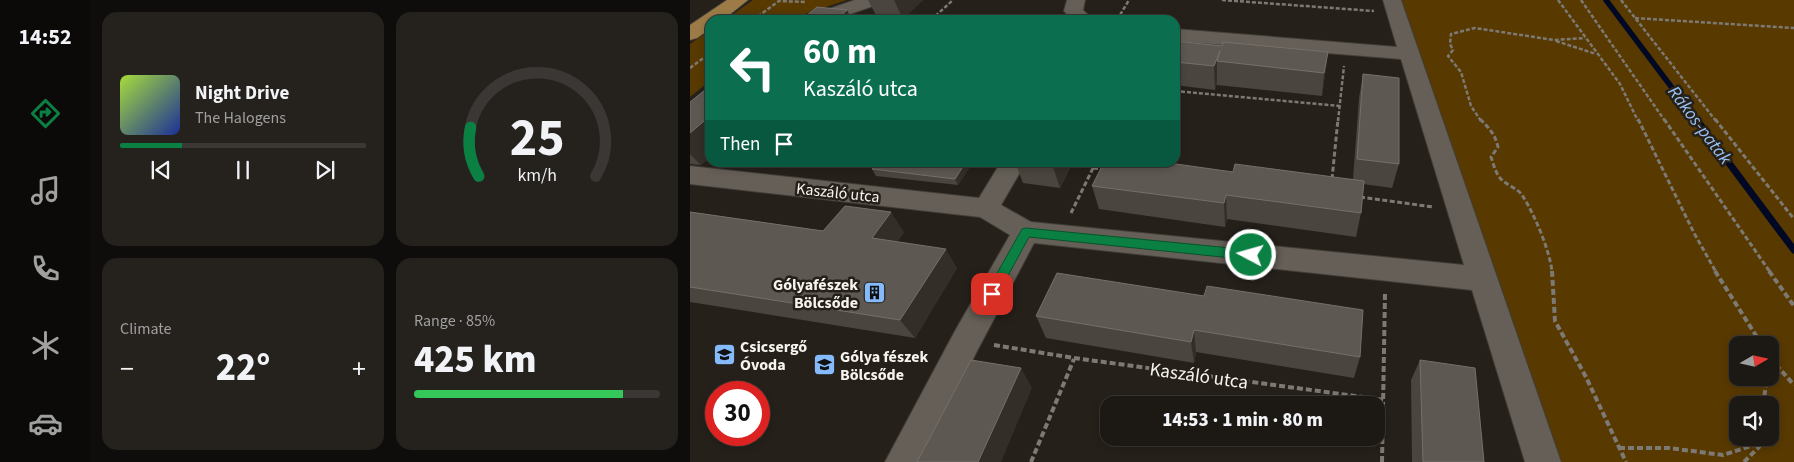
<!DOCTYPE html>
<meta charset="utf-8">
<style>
body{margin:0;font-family:"Source Sans 3",sans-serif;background:#25211d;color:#f1f3f6;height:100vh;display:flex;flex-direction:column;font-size:19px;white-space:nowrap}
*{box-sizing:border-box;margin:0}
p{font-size:16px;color:#a0a0a0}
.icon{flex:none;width:28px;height:28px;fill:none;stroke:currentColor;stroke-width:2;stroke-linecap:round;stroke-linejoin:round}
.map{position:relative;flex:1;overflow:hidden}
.side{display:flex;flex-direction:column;gap:12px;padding:12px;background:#0f0d0b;width:600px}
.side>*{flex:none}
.hud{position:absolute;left:15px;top:15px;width:475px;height:152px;border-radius:15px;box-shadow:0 2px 8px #0003,0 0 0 1px #3a3734;background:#0b6e4f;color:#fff;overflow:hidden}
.needle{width:32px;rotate:81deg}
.buttons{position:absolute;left:1039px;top:336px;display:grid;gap:10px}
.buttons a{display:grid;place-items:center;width:50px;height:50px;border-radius:10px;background:#1c1814;box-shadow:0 2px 8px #0003,0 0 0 1px #3a3734;font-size:25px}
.speed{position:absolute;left:15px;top:381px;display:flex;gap:10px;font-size:25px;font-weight:700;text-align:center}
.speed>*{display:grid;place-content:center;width:65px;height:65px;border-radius:50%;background:#1c1814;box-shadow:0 2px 8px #0003,0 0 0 1px #3a3734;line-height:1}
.speed .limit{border:8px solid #d22;background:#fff;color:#111}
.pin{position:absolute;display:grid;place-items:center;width:42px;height:42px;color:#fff;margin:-21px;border-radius:10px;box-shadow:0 2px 8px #0006}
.me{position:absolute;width:55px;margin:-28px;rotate:276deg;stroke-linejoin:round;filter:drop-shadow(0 0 4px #0008)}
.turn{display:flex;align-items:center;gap:18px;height:105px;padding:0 15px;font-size:22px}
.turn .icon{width:65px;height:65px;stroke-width:2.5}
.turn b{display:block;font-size:35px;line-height:42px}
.then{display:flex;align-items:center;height:48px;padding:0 15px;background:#0003;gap:10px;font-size:19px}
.big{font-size:38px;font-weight:800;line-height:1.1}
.side .card{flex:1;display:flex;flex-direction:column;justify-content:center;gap:8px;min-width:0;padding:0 18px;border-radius:15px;background:#25211d}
.side .dial{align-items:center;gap:0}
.dial svg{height:130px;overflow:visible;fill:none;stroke:#3a3734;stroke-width:7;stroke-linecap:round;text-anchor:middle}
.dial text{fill:#f1f3f6;stroke:none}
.song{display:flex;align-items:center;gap:15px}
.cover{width:60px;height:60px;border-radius:8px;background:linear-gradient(135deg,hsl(80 70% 55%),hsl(230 70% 35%))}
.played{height:5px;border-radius:2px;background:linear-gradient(90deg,#0b8043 25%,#3a3734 25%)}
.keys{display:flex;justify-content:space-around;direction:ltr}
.heat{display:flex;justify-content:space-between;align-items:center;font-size:28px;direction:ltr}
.charge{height:8px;border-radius:4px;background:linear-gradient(90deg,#34c759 85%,#3a3734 0)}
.side .tiles{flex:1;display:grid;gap:12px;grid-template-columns:repeat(2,1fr)}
.trip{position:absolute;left:410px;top:396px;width:285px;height:50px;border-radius:15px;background:#1c1814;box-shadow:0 2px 8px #0003,0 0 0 1px #3a3734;font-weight:800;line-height:50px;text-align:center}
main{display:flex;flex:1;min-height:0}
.tab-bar{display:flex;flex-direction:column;width:90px;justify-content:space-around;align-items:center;background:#0b0a08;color:#a0a0a0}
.tab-bar .icon{width:35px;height:35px}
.tab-bar .selected{color:#0b8043}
.tab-bar b{font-size:22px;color:#f1f3f6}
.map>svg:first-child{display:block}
.green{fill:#583900;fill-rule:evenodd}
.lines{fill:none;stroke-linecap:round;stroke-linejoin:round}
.stream-far1{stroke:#000823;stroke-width:5.5}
.stream{stroke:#000823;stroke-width:7}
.minor-casing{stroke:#413d38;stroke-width:2}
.major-casing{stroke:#413d38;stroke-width:2}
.path-far2{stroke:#7d7974;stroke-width:2.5;stroke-dasharray:4 2;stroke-linecap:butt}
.path-far1{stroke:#7d7974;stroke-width:3;stroke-dasharray:5 2.5;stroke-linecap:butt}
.path{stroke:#7d7974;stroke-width:4;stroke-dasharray:6 3;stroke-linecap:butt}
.minor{fill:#655f57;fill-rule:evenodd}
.major{fill:#9c7b47;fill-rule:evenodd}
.wall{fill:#4a453e}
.shaded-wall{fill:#332e28}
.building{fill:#5d5851;stroke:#75706a}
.route{fill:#0b8043;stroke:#07532c}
.labels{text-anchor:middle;stroke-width:5;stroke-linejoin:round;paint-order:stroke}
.street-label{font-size:16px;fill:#f7f4ef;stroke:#25201a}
.poi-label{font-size:16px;font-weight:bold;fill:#f7f4ef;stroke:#25201a;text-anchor:start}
.water-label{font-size:18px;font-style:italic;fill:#99c1f2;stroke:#25201a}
.near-street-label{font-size:19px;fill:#f7f4ef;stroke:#25201a}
</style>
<main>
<nav class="tab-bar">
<b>14:52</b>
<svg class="icon selected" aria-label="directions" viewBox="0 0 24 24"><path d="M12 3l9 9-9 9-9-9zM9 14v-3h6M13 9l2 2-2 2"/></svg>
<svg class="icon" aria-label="music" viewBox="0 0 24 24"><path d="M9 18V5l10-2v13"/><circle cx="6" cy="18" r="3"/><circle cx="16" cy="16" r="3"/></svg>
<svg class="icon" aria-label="phone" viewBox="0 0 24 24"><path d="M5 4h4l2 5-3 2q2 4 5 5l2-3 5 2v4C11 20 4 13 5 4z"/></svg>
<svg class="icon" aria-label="climate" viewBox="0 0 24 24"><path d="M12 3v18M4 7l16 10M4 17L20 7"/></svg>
<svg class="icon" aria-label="car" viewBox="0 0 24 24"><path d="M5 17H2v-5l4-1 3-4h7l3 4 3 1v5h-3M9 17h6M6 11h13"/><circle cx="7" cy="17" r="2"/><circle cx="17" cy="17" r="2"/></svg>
</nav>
<section class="side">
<div class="tiles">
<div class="card">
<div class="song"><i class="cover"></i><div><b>Night Drive</b><p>The Halogens</p></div></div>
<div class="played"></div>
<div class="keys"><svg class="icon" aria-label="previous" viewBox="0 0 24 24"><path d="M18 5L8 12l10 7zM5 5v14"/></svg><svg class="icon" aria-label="pause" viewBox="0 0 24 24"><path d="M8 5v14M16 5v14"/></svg><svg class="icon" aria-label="next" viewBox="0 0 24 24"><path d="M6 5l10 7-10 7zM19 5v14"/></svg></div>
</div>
<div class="card dial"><svg viewBox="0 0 100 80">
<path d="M14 69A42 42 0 1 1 86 69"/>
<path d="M14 69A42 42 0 0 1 9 39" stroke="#0b8043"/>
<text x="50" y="56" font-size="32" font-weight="700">25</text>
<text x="50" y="72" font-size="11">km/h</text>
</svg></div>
<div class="card"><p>Climate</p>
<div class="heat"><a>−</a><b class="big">22°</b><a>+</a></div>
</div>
<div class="card"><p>Range · 85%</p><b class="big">425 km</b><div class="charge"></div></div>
</div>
</section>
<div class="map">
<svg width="1104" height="462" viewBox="0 0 1104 462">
<rect width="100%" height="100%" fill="#25201a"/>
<path class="green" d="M63,0H157L97,20H35Z
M709,0H1104V462H867ZM1048,345H1080V378H1048ZM1048,405H1080V438H1048Z
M20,30V81L0,97V44Z"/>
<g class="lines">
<path class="stream-far1" d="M916,0L1007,121"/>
<path class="stream" d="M1006,119L1104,250"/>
<defs>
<path id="minor" d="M165,0H192L189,4L143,20H115L118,16Z
M377,0H395L393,10L403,20H382L374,11Z
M693,0H711L871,462H835L782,290L344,243L287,351L232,462H195L265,331L320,235L290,217L0,184V166L289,198L311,162H336L311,205L341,222L774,265L711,59L485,41V29L707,47Z"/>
<path id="major" d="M37,0H58L33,20H20V29L7,38L0,40V25Z"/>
</defs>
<use href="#minor" class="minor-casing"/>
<use href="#major" class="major-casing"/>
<path class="path-far2" d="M532,0L684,11
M868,0L930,84L948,121
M891,0L975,121
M931,0L1026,121
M945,18L1104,28
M63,20L89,1L115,2
M241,20L263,0
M427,20L439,0
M866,41L906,54
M0,68L20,53
M485,91L650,106
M648,121L654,66
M791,121L781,106L771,72L758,56L763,50L760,44L761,34L785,28L864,40L895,38"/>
<path class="path-far1" d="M790,119C799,128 805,134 808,147L801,157C804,166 806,175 813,181C819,186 828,189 832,195C844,213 860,251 862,272
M948,119L1004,233L1026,272
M974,119L1080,272
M1025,119L1104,219
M403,168L413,169
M642,179L648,119
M670,197L743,207
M381,213L406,162"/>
<path class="path" d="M862,271L865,321L896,377L936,462
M1025,271L1072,345
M1079,271L1104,306
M304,345L384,358L695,400
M1080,358L1104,385
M1073,405L1077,378
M929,448H979L1033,455L1070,443
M341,462L384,359
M692,462L695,294
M1054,462L1069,447L1070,438"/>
<use href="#minor" class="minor"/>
<use href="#major" class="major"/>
</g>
<path class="wall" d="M178,0H233L213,19L187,17Z
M485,41L532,46L638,52L632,96L527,85V83L525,90L485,85Z
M673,74L709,164L702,188L673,184L671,213L666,237L537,219L535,227L409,209L402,186L543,172L663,179L669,98Z
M20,86V157L11,165L0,164V102Z
M283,162L268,185L186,176L182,169Z
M325,162H383L370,188L333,183Z
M0,212L133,231L214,232L207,242L267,268L225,338L0,302Z
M514,296L670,357L664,378L506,352L504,363L356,338L346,316Z
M730,360L794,462H722L721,380Z"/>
<path class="shaded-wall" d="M204,0H233L213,19Z
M157,10L162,20H146Z
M530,51L527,61V83L525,90L524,66Z
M638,52L635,76L632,96L634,73Z
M20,116V157L11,165L0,154V133Z
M276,162H283L268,185L265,179Z
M363,162H383L370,188L362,164Z
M536,195L537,219L535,227L534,203Z
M201,212L214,232L196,258L182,238Z
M256,249L267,268L225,338L210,320Z
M504,330L506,352L504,363L501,342Z
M331,368L342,388L311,462H288Z"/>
<path class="building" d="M127,7L157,10L146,20H111Z
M485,41L532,46L533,42L638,52L634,73L527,61L530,51L524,66L485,62Z
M673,74L709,78V164L667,159Z
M20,86V116L0,133V102Z
M188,162H276L265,179L182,169Z
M349,162H363L362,164Z
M414,162H472L543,172L545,164L674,181L671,213L536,195L534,203L402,186Z
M155,206L201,212L182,238L256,249L210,320L0,287V212L133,231Z
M367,273L514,296L517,286L673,310L670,357L504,330L501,342L346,316Z
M281,360L331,368L288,462H227Z
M730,360L785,368L794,462H733Z"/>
<path class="route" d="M336,228L561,250L565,252L567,255L565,258L561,260L339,237L306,298H297L295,294L297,291L332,229Z"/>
<defs>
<symbol id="building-square" viewBox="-11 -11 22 22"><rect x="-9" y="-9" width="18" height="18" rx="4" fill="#86bbfb" stroke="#25201a"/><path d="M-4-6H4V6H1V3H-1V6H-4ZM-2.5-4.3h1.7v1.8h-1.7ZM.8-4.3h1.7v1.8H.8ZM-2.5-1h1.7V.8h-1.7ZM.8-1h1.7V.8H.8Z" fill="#111"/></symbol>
<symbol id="school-square" viewBox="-11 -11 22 22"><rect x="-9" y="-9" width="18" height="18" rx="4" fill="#86bbfb" stroke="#25201a"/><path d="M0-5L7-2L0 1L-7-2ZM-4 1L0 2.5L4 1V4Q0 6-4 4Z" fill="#111"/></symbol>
</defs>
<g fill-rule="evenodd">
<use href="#building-square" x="172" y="280" width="25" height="25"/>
<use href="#school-square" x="22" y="342" width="25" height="25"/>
<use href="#school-square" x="122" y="352" width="25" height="25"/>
</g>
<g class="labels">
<g class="street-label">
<text transform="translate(148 192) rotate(6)" y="6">Kaszáló utca</text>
</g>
<g class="poi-label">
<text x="168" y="290" text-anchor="end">Gólyafészek<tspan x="168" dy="18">Bölcsőde</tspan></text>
<text x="50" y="352">Csicsergő<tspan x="50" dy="18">Óvoda</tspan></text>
<text x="150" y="362">Gólya fészek<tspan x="150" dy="18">Bölcsőde</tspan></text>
</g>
<g class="water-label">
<text transform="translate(1010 125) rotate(53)" y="6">Rákos-patak</text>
</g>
<g class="near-street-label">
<text transform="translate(509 375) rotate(8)" y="7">Kaszáló utca</text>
</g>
</g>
</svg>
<div class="buttons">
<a><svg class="needle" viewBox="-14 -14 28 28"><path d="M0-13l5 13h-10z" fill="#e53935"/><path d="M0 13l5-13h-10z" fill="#a0a0a0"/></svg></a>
<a><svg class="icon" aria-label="sound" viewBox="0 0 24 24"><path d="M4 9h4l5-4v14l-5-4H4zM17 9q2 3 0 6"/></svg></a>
</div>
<div class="speed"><div class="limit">30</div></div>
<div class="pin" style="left:302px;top:294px;background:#d93025"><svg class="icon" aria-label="arrive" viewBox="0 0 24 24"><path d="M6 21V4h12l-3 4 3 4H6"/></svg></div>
<svg class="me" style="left:561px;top:255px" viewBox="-20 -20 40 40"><circle r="17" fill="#0b8043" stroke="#fff" stroke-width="3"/><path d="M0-11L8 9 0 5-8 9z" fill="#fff"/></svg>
<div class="trip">14:53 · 1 min · 80 m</div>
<div class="hud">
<div class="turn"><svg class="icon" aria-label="left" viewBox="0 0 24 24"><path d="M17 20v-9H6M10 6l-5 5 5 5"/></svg><div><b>60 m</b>Kaszáló utca</div></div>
<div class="then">Then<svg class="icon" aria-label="arrive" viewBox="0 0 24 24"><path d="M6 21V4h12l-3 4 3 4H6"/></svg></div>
</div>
</div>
</main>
